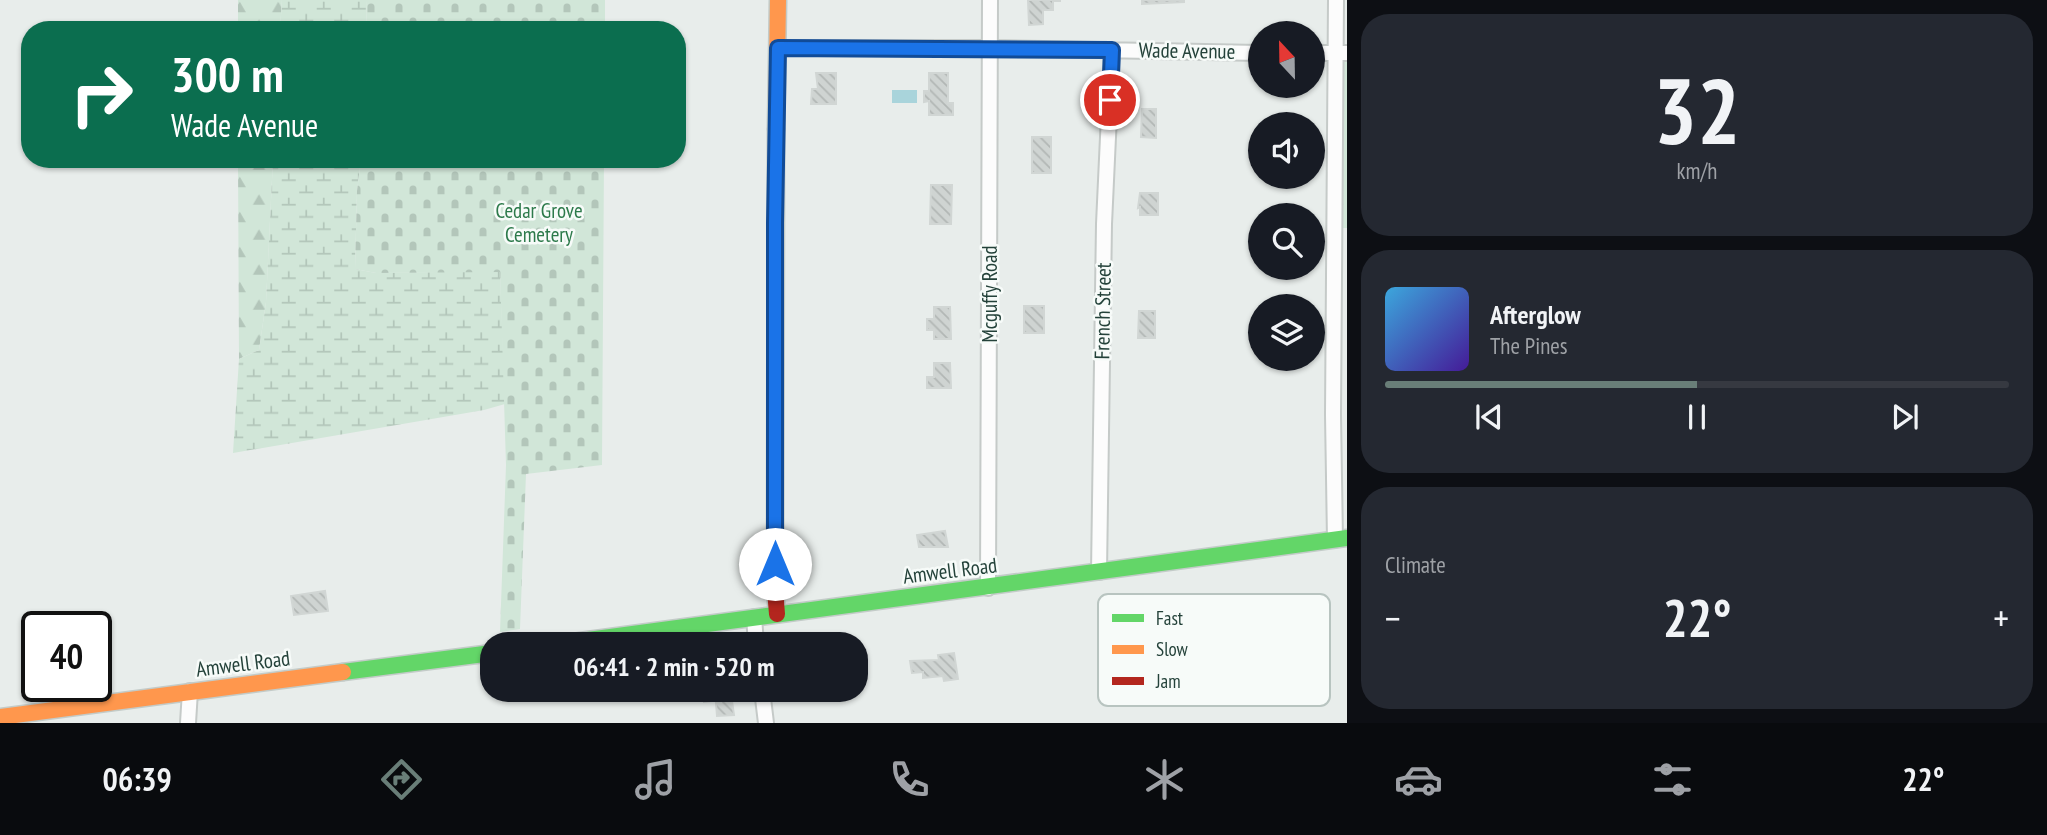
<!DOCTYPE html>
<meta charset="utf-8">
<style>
body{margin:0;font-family:"PT Sans Narrow",sans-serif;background:#242831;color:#f1f3f6;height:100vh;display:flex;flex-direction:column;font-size:26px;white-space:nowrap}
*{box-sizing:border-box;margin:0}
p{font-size:23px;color:#9ea1a6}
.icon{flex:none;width:38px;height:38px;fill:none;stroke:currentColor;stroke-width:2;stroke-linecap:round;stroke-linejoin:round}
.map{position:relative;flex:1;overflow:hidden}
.side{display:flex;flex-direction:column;gap:14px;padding:14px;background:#0d0f14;width:700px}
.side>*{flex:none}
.guide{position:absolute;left:21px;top:21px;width:665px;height:147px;border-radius:28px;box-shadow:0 2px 5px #0004;background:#0b6e4f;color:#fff;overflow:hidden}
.needle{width:46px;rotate:338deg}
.tools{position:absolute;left:1248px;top:21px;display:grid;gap:14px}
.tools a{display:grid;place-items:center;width:77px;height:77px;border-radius:50%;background:#171b24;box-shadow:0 2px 5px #0004;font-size:35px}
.speed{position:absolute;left:21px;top:611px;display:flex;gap:14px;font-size:35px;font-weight:700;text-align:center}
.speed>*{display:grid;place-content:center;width:91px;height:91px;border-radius:50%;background:#171b24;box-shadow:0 2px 5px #0004;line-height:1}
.speed .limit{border:4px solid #111;border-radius:10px;background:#fff;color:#111}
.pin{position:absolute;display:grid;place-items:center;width:60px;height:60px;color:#fff;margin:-30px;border:4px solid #fff;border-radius:50%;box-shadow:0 2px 7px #0007}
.me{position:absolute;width:77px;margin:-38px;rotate:0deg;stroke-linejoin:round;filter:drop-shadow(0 0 5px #0008)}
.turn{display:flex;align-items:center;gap:24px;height:147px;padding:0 35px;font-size:32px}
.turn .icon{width:91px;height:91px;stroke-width:2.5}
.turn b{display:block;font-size:49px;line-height:60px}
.big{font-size:52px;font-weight:600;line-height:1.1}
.side .widget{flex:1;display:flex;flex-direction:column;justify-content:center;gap:10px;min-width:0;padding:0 24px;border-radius:28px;background:#242831}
.side .dial{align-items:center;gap:0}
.dial b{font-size:91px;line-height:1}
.song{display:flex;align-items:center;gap:21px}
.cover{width:84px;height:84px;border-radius:10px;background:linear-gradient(135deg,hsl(200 70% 55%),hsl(260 70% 35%))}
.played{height:7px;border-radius:4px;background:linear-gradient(90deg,#697e78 50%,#363941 50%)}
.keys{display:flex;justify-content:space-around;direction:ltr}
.heat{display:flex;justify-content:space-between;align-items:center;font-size:38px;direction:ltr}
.trip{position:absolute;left:480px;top:632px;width:388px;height:70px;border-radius:28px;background:#171b24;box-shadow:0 2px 5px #0004;font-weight:600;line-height:70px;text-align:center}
.dock{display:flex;height:112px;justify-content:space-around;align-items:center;background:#090b0e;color:#9ea1a6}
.dock .icon{width:49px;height:49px}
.dock .current{color:#697e78}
.dock b{font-size:32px;color:#f1f3f6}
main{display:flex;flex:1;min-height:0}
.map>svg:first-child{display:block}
.forest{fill:url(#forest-firs)}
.wetland{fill:url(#wetland-marsh)}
.cemetery{fill:url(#cemetery-stones)}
.water{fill:#a9d4db}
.building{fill:url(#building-back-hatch);stroke:#d1d6d4;stroke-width:2}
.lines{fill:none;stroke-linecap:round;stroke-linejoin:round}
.street-casing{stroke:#c5cac8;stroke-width:18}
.fast-casing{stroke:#c3cbc8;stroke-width:19}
.slow-casing{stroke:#c3cbc8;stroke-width:19}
.jam-casing{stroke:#c3cbc8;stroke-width:19}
.street{stroke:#fcfcfc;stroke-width:14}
.fast{stroke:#63d668;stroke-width:16}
.slow{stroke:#ff974d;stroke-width:16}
.jam{stroke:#b3261e;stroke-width:16}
.route-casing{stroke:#114b97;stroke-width:18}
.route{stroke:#1a73e8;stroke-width:12}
.labels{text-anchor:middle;stroke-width:5;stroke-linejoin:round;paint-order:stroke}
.street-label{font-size:21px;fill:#24423a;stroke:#f7fbf9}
.park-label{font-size:21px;fill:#2d7a4b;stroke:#f7fbf9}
.key{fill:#f7fbf9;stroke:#b8c4c0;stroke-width:2}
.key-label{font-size:19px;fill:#24423a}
</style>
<main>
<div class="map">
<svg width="1347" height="723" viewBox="0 0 1347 723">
<defs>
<pattern id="forest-firs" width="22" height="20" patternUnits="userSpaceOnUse" patternTransform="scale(1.75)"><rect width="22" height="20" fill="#d1e6d8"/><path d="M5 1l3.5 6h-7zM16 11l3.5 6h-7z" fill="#b3c6ba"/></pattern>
<pattern id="wetland-marsh" width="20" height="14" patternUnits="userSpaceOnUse" patternTransform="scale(1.75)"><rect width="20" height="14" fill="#d1e6d8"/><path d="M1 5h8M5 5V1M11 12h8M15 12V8" fill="none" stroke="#b3c6ba"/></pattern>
<pattern id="cemetery-stones" width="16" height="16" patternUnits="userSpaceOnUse" patternTransform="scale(1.75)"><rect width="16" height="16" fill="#d1e6d8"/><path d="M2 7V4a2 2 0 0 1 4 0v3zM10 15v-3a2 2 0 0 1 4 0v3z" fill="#b3c6ba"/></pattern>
<pattern id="building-back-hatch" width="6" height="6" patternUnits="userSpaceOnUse" patternTransform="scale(1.75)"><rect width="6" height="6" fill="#cfd4d2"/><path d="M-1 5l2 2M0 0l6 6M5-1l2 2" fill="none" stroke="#b2b7b5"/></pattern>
</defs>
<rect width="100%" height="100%" fill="#e8edeb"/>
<path class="forest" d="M238,0H282L280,30H238Z
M1347,61V228H1343L1340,62Z
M238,159H273L266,302L259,350L239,359Z"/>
<path class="wetland" d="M282,0H367L366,30H280Z
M273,159H361L357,191L355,269L376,273L500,271L505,404L484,410L233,453L239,359L259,350L266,302Z"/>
<path class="cemetery" d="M367,0H605V30H366Z
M361,159H604L602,465L526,474L520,629L500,632L506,465L500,272L376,273L355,269L357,191Z"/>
<path class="water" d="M892,90H917V103H892Z"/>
<path class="building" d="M1028,0H1060V1H1053V10H1043V24L1029,25Z
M1142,0H1184V2L1142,4Z
M816,73H836V104H811L812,89H818Z
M929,73H948V103H953V115H929V101L924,102V91H929Z
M1142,109H1156V138L1141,137Z
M1032,137H1051V173H1032Z
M931,185H952L951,224H930Z
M1140,193H1158V215H1140V207L1138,208Z
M1024,306H1044V333H1024Z
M934,307H950L951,339H934V330H927V319H934Z
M1139,311H1155V338H1138Z
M934,363H950L951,388H927V377H934Z
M945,531L948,547H919L917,535Z
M325,591L328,611L294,615L291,596Z
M954,653L958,679L944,681L943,676L923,678V672L912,673L910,661L939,660L938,655Z
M703,690H732L733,699L729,700L732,701L734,715L717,716L716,703H721V700L704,702Z"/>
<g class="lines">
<defs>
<path id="street" d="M778,48H991L1260,53
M1312,53H1347
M1335,540L1333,415L1336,0
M1099,572L1104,224L1112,50
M988,588L990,0
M754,617L756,644
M762,690L766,723
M188,723L190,691"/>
<path id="fast" d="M558,644L1347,538
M343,672L492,653"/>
<path id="slow" d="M776,129L778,0
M0,717L343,672"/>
<path id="jam" d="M776,129L775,590L777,614"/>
</defs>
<use href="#street" class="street-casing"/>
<use href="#fast" class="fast-casing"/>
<use href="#slow" class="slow-casing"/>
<use href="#jam" class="jam-casing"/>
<use href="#street" class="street"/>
<use href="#fast" class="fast"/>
<use href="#slow" class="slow"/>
<use href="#jam" class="jam"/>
</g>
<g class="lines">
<defs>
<path id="route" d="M775,564V223L778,48L1112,50L1110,100"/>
</defs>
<use href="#route" class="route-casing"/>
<use href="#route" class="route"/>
</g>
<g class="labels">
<g class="street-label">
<text transform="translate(1187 51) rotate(1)" y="7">Wade Avenue</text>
<text transform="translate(990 294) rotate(-90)" y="7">Mcguffy Road</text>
<text transform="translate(1103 311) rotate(-89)" y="7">French Street</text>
<text transform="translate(950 571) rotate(-7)" y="7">Amwell Road</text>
<text transform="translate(243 664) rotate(-7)" y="7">Amwell Road</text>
</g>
<g class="park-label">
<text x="539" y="218">Cedar Grove<tspan x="539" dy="24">Cemetery</tspan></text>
</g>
</g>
<rect x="1098" y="594" width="232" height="112" rx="10" class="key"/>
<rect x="1112" y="614" width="32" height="8" fill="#63d668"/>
<rect x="1112" y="645" width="32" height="9" fill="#ff974d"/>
<rect x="1112" y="677" width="32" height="8" fill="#b3261e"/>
<g class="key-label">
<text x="1156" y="625">Fast</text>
<text x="1156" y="656">Slow</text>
<text x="1156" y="688">Jam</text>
</g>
</svg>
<div class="tools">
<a><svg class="needle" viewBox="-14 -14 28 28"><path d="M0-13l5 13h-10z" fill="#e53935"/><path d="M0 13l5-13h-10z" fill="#9ea1a6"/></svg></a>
<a><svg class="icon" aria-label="sound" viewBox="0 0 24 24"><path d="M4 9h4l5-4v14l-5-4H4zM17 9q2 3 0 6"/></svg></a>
<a><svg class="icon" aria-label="search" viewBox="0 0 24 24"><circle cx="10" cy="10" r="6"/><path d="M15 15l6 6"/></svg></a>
<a><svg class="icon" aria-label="layers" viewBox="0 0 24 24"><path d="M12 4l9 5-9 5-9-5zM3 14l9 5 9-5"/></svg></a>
</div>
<div class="speed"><div class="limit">40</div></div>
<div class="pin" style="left:1110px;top:100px;background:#d93025"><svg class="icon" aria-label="arrive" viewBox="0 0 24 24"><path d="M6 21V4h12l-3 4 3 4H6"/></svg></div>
<svg class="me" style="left:775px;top:564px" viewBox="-20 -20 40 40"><circle r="19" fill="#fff"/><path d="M0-13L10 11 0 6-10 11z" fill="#1a73e8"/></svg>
<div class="trip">06:41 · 2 min · 520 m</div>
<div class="guide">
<div class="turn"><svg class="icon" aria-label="right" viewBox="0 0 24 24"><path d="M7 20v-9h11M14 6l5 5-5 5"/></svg><div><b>300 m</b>Wade Avenue</div></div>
</div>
</div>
<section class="side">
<div class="widget dial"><b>32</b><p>km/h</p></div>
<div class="widget">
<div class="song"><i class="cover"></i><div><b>Afterglow</b><p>The Pines</p></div></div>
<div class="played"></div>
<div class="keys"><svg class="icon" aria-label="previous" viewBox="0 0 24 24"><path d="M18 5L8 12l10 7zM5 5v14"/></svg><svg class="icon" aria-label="pause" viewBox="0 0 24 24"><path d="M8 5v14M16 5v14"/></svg><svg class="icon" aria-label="next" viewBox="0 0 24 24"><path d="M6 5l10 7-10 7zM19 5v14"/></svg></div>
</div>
<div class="widget"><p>Climate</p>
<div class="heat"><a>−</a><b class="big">22°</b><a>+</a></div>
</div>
</section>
</main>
<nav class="dock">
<b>06:39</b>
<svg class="icon current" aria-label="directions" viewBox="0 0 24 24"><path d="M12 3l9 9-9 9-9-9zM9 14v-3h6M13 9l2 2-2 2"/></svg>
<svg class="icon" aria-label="music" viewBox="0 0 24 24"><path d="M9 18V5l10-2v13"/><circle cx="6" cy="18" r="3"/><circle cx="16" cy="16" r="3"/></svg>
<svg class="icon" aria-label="phone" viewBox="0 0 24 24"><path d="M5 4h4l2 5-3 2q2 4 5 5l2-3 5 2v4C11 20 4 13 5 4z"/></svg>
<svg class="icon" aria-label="climate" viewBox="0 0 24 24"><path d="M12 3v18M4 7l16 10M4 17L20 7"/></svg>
<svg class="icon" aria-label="car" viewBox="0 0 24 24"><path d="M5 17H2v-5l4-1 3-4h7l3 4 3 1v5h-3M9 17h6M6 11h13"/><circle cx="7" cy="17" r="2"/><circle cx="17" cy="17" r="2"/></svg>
<svg class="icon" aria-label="filters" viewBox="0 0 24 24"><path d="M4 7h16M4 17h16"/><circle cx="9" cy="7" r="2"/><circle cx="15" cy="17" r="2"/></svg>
<b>22°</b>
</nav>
